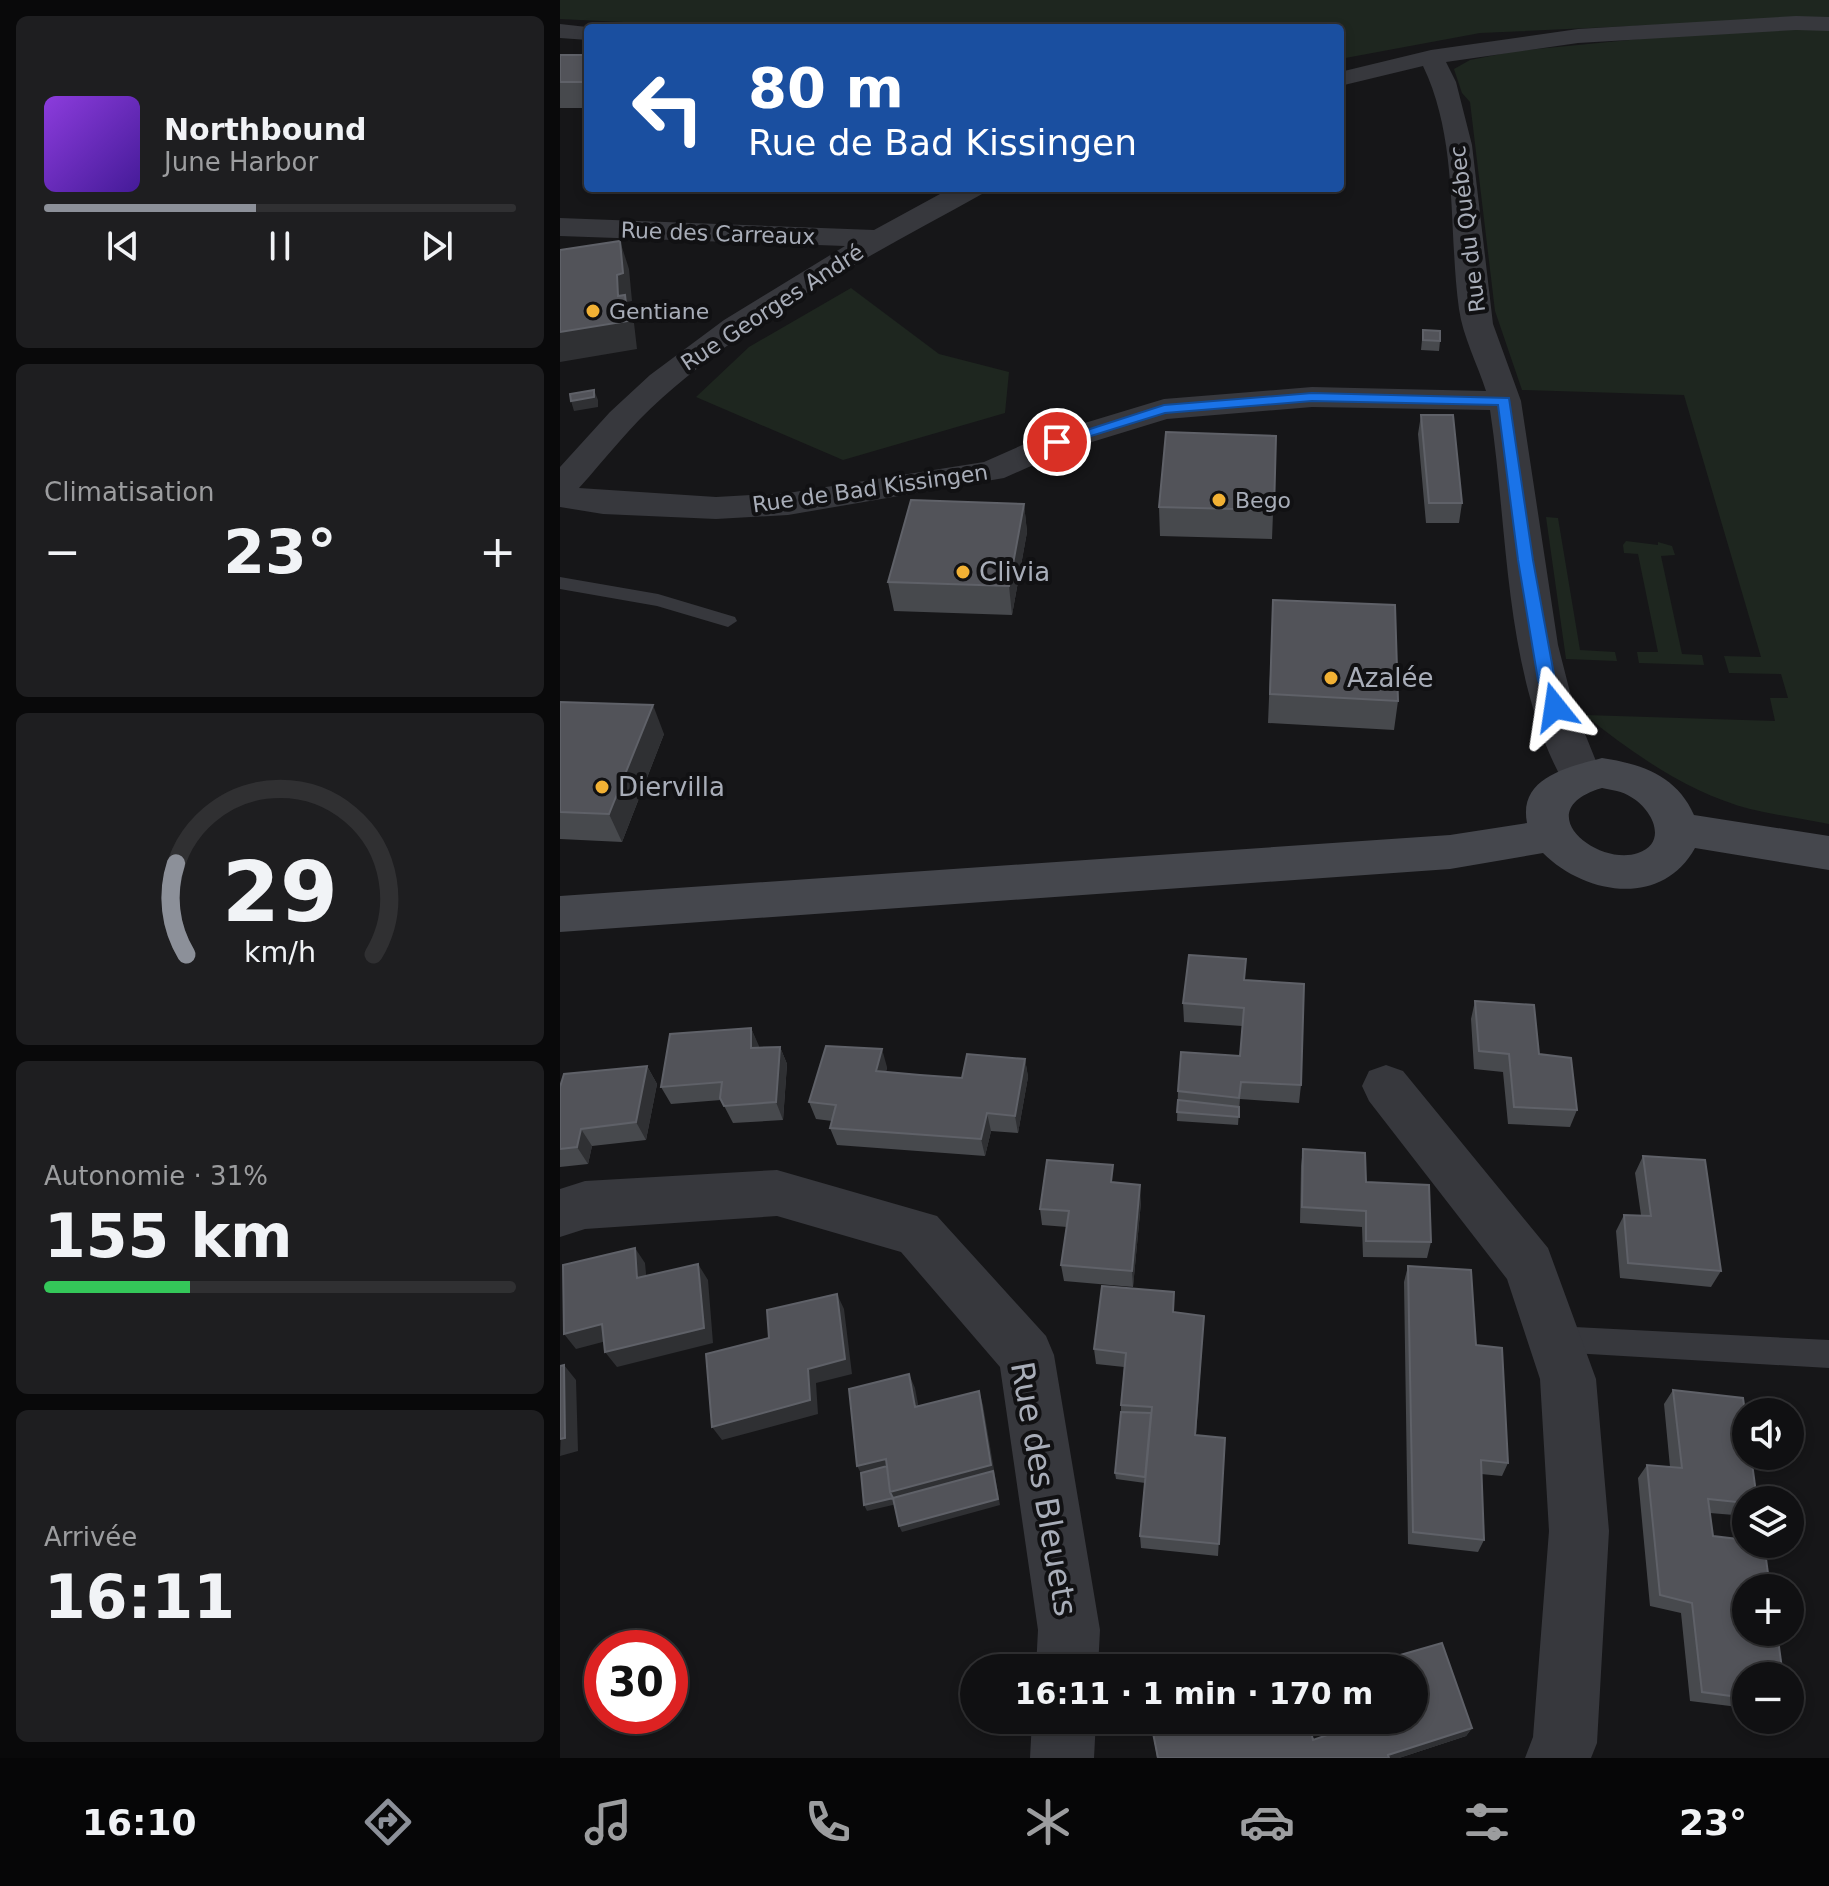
<!DOCTYPE html>
<html lang="fr">
<meta charset="utf-8">
<style>
body{margin:0;font-family:"DejaVu Sans",sans-serif;background:#1e1e20;color:#f1f3f6;height:100vh;display:flex;flex-direction:column;font-size:30px;white-space:nowrap}
*{box-sizing:border-box;margin:0}
p{font-size:26px;color:#9c9d9f}
.icon{flex:none;width:44px;height:44px;fill:none;stroke:currentColor;stroke-width:2;stroke-linecap:round;stroke-linejoin:round}
.map{position:relative;flex:1;overflow:hidden}
.side{display:flex;flex-direction:column;gap:16px;padding:16px;background:#09090a;width:560px}
.side>*{flex:none}
.banner{position:absolute;left:24px;top:24px;width:760px;height:168px;border-radius:8px;box-shadow:0 4px 12px #0003,0 0 0 2px #303032;background:#1a4fa0;color:#fff;overflow:hidden}
.buttons{position:absolute;left:1172px;top:1398px;display:grid;gap:16px}
.buttons a{display:grid;place-items:center;width:72px;height:72px;border-radius:50%;background:#101012;box-shadow:0 4px 12px #0003,0 0 0 2px #303032;font-size:40px}
.speed{position:absolute;left:24px;top:1630px;display:flex;gap:16px;font-size:40px;font-weight:700;text-align:center}
.speed>*{display:grid;place-content:center;width:104px;height:104px;border-radius:50%;background:#101012;box-shadow:0 4px 12px #0003,0 0 0 2px #303032;line-height:1}
.speed .limit{border:12px solid #d22;background:#fff;color:#111}
.pin{position:absolute;display:grid;place-items:center;width:68px;height:68px;color:#fff;margin:-34px;border:4px solid #fff;border-radius:50%;box-shadow:0 2px 8px #0007}
.me{position:absolute;width:88px;margin:-44px;rotate:345deg;stroke-linejoin:round;filter:drop-shadow(0 0 6px #0008)}
.turn{display:flex;align-items:center;gap:28px;height:168px;padding:0 32px;font-size:36px}
.turn .icon{width:104px;height:104px;stroke-width:2.5}
.turn b{display:block;font-size:56px;line-height:68px}
.big{font-size:60px;font-weight:800;line-height:1.1}
.side .card{flex:1;display:flex;flex-direction:column;justify-content:center;gap:12px;min-width:0;padding:0 28px;border-radius:12px;background:#1e1e20}
.side .dial{align-items:center;gap:0}
.dial svg{height:208px;overflow:visible;fill:none;stroke:#303032;stroke-width:7;stroke-linecap:round;text-anchor:middle}
.dial text{fill:#f1f3f6;stroke:none}
.song{display:flex;align-items:center;gap:24px}
.cover{width:96px;height:96px;border-radius:12px;background:linear-gradient(135deg,hsl(270 70% 55%),hsl(260 70% 35%))}
.played{height:8px;border-radius:4px;background:linear-gradient(90deg,#8c9099 45%,#303032 45%)}
.keys{display:flex;justify-content:space-around;direction:ltr}
.heat{display:flex;justify-content:space-between;align-items:center;font-size:44px;direction:ltr}
.charge{height:12px;border-radius:6px;background:linear-gradient(90deg,#34c759 31%,#303032 0)}
.trip{position:absolute;left:400px;top:1654px;width:468px;height:80px;border-radius:40px;background:#101012;box-shadow:0 4px 12px #0003,0 0 0 2px #303032;font-weight:800;line-height:80px;text-align:center}
.menu{display:flex;height:128px;justify-content:space-around;align-items:center;background:#060607;color:#9c9d9f}
.menu .icon{width:56px;height:56px}
.menu .selected{color:#8c9099}
.menu b{font-size:36px;color:#f1f3f6}
main{display:flex;flex:1;min-height:0}
.map>svg:first-child{display:block}
.green{fill:#1e261f}
.lines{fill:none;stroke-linecap:round;stroke-linejoin:round}
.lane{fill:#37383d;fill-rule:evenodd}
.street{fill:#37383d;fill-rule:evenodd}
.secondary{fill:#45474d;fill-rule:evenodd}
.wall{fill:#47494d}
.shaded-wall{fill:#2f3033}
.building{fill:#525359;stroke:#5f6168;stroke-width:2}
.route{fill:#1a73e8;stroke:#114b97;stroke-width:2}
.poi-dot{fill:#f2b134;stroke:#111113;stroke-width:3}
.labels{text-anchor:middle;stroke-width:8;stroke-linejoin:round;paint-order:stroke}
.far-street-label{font-size:22px;fill:#a8adb8;stroke:#111113}
.far-poi-label{font-size:22px;fill:#a8adb8;stroke:#111113;text-anchor:start}
.poi-label{font-size:26px;fill:#a8adb8;stroke:#111113;text-anchor:start}
.near-street-label{font-size:32px;fill:#a8adb8;stroke:#111113}
</style>
<main>
<section class="side">
<div class="card">
<div class="song"><i class="cover"></i><div><b>Northbound</b><p>June Harbor</p></div></div>
<div class="played"></div>
<div class="keys"><svg class="icon" aria-label="previous" viewBox="0 0 24 24"><path d="M18 5L8 12l10 7zM5 5v14"/></svg><svg class="icon" aria-label="pause" viewBox="0 0 24 24"><path d="M8 5v14M16 5v14"/></svg><svg class="icon" aria-label="next" viewBox="0 0 24 24"><path d="M6 5l10 7-10 7zM19 5v14"/></svg></div>
</div>
<div class="card"><p>Climatisation</p>
<div class="heat"><a>−</a><b class="big">23°</b><a>+</a></div>
</div>
<div class="card dial"><svg viewBox="0 0 100 80">
<path d="M14 69A42 42 0 1 1 86 69"/>
<path d="M14 69A42 42 0 0 1 10 34" stroke="#8c9099"/>
<text x="50" y="56" font-size="32" font-weight="700">29</text>
<text x="50" y="72" font-size="11">km/h</text>
</svg></div>
<div class="card"><p>Autonomie · 31%</p><b class="big">155 km</b><div class="charge"></div></div>
<div class="card"><p>Arrivée</p><b class="big">16:11</b></div>
</section>
<div class="map">
<svg width="1269" height="1758" viewBox="0 0 1269 1758">
<rect width="100%" height="100%" fill="#161618"/>
<path class="green" d="M0,0H1269V17L920,33L780,59V28C520,28 260,33 0,19Z
M1192,28L1269,30V824C1243,819 1216,815 1190,809C1129,793 1073,754 1025,715L1215,721L1210,698H1228L1221,674L1169,673L1164,656L1201,657L1124,395L962,390L935,311L910,102L902,93L894,69L910,60L956,51Z
M291,288L379,354L449,372L445,413L283,460L136,397L189,347Z
M986,517L998,518L1020,650L1055,652L1057,661L1006,659Z
M1066,541L1098,545V542L1112,546L1115,555L1101,556L1122,654L1142,655L1144,665L1079,663L1077,652H1098L1078,554L1064,553L1063,545Z"/>
<g class="lines">
<path class="lane" d="M0,577L98,594L175,617L177,621L168,627L97,606L0,589Z
M995,1326L1269,1340V1368L995,1352L985,1348L981,1339L985,1330Z"/>
<path class="street" d="M1236,16L1269,17V31L1236,30L1018,43L886,62L896,82L912,145L933,324L961,401L998,645L1013,704L1042,776L1036,787L1021,791L1006,787C943,675 949,534 930,410L752,407L607,419L509,449L444,478L228,515L156,519L43,514L0,507V467L50,412L90,375L164,320L285,246L0,236V218L314,230L391,188H426L422,194C312,255 196,314 102,398C71,425 46,458 19,488L156,497L228,493L424,462L485,435L604,399L752,387L926,391C917,363 903,337 899,309C888,229 899,141 863,66L780,86V72L871,50L1018,29Z
M0,24L36,28H28V40L0,38Z
M826,1065L843,1071L988,1248L1036,1379L1049,1531L1037,1743L1031,1758H965L973,1737L989,1531L980,1379L947,1279L809,1101L802,1086L809,1071Z
M217,1170L377,1216L486,1336L494,1355L540,1630L538,1668H476L478,1630L440,1367L341,1252L217,1216L25,1229L0,1237V1189L25,1181Z
M472,1720H536L534,1758H470Z"/>
<path class="secondary" d="M1042,758C1082,764 1117,776 1134,815L1269,836V870L1135,848C1102,908 1025,895 983,853L890,869L0,932V896L890,835L967,823C958,777 1009,767 1042,758ZM1042,788C1052,790 1062,791 1071,797C1092,809 1109,842 1078,853C1037,867 967,810 1042,788Z"/>
</g>
<path class="wall" d="M0,55H28V108H0Z
M863,330L880,341L879,351L861,350Z
M861,415L902,503L899,523H866L858,434Z
M716,436L712,539L600,536L599,507Z
M464,504L467,532L452,615L334,611L328,582Z
M713,600L838,701L834,730L708,723Z
M0,702L104,734L62,842L0,839Z
M685,980L741,1085L739,1103L680,1099L678,1125L617,1121L618,1091L680,1056L682,1026L624,1022L623,1003Z
M915,1001L979,1054L1017,1110L1010,1127L948,1124L943,1072L914,1069L911,1019Z
M191,1028L199,1048L220,1047L227,1064L223,1120L173,1123L161,1100L111,1104L101,1087Z
M465,1059L468,1077L458,1133L431,1131L425,1156L277,1145L270,1128L272,1121L256,1119L249,1102L327,1067L326,1072L402,1078Z
M87,1066L97,1084L86,1140L32,1146L28,1164L0,1167V1087Z
M743,1149L806,1182L871,1242L867,1258L803,1257L802,1227L740,1223L741,1166Z
M1083,1156L1161,1271L1151,1287L1060,1278L1056,1231L1064,1215H1081L1075,1173Z
M554,1182L581,1202L573,1287L504,1281L501,1265L507,1227L482,1225L480,1209Z
M848,1266L916,1345L948,1463L942,1476L921,1474L924,1540L918,1552L848,1544L844,1282Z
M615,1313L643,1331L636,1435L665,1438L658,1556L581,1548L580,1536L585,1483L556,1479L555,1473L561,1412V1405L564,1367L536,1364L534,1349Z
M1113,1390L1186,1500V1516L1150,1513L1153,1536L1186,1676V1708L1130,1701L1121,1613L1090,1606L1078,1478L1087,1465L1110,1467L1104,1404Z
M786,1720H854L912,1728L906,1736L839,1758H597L593,1733L753,1740L788,1728Z"/>
<path class="shaded-wall" d="M60,241L69,269L72,301L67,302L74,323L77,349L0,362V332L58,296L57,275Z
M34,390L38,400V407L14,411L11,401Z
M464,504L467,532L452,615L449,586Z
M93,705L104,734L62,842L49,814Z
M191,1028L199,1046V1066L191,1048Z
M220,1047L227,1064L223,1120L216,1102Z
M322,1049L327,1067L322,1089L316,1071Z
M465,1059L468,1077L458,1133L455,1116Z
M87,1066L97,1084L86,1140L76,1122Z
M427,1113L431,1131L425,1156L421,1139Z
M21,1129L32,1146L28,1164L17,1147Z
M580,1185L581,1202L573,1287L572,1271Z
M75,1248L85,1263L88,1294L77,1278Z
M138,1264L148,1280L153,1343L57,1367L45,1352Z
M277,1294L284,1309L292,1374L256,1383L258,1414L162,1440L152,1427L248,1369Z
M644,1316L643,1331L635,1449V1435Z
M42,1324L54,1339L16,1349L4,1334Z
M4,1365L16,1380L18,1451L0,1456Z
M349,1374L355,1388L361,1420L355,1407Z
M419,1391L423,1405L440,1505L342,1532L339,1526L337,1504L307,1511L304,1505V1479L297,1466Z
M912,1728L906,1736L839,1758H827L828,1755Z"/>
<path class="building" d="M0,55H28V82H0Z
M60,241L63,273L57,275L58,296L65,295L68,321L0,332V250Z
M863,330L880,331V341L863,340Z
M34,390V397L11,401L10,394Z
M861,415H893L902,503H869Z
M606,432L716,436L714,510L599,507Z
M351,500L464,504L449,586L328,582Z
M713,600L835,605L838,701L710,694Z
M0,702L93,705L49,814L0,812Z
M629,955L686,959L684,980L744,984L741,1085L681,1082L679,1098L618,1091L621,1052L680,1056L684,1008L623,1003Z
M915,1001L974,1005L979,1054L1011,1058L1017,1110L954,1107L949,1054L919,1051Z
M191,1028V1048L220,1047L216,1102L164,1106L160,1098L162,1082L101,1087L110,1034Z
M266,1046L322,1049L316,1071L360,1075L402,1078L407,1054L465,1059L455,1116L427,1113L421,1139L270,1128L276,1105L249,1102Z
M87,1066L76,1122L21,1129L17,1147L0,1149V1087L4,1074Z
M618,1100L679,1107V1117L617,1112Z
M743,1149L805,1153L806,1182L869,1185L871,1242L806,1241V1211L742,1207Z
M1083,1156L1145,1160L1161,1271L1068,1263L1064,1215L1091,1216Z
M487,1160L553,1165L551,1182L580,1185L572,1271L501,1265L509,1211L480,1209Z
M75,1248L77,1278L138,1264L144,1328L45,1352L42,1324L4,1334L3,1265Z
M848,1266L911,1270L916,1345L942,1348L948,1463L921,1460L924,1540L853,1532Z
M542,1286L614,1292L613,1312L644,1316L635,1435L665,1438L659,1544L580,1536L592,1407L561,1405L566,1353L534,1349Z
M277,1294L285,1359L248,1369L250,1400L152,1427L146,1354L209,1338L207,1310Z
M4,1365L5,1438L0,1439V1366Z
M349,1374L355,1407L419,1391L431,1465L330,1492L326,1459L297,1466L289,1389Z
M1113,1390L1183,1398L1186,1419V1456H1191L1197,1500H1186V1503L1148,1499L1153,1536L1186,1540V1544H1204L1210,1588H1186V1632H1217L1223,1676H1186V1698L1142,1692L1132,1603L1100,1595L1087,1465L1122,1468Z
M561,1412L591,1413L585,1477L555,1473Z
M327,1466L330,1492L333,1498L304,1505L301,1473Z
M433,1471L438,1499L339,1526L333,1498Z
M882,1643L912,1728L828,1755L829,1758H598L593,1733L634,1720H748L753,1740L793,1726L792,1720H854V1668H795Z"/>
<path class="route" d="M752,393L949,398L973,560L995,680L1003,707L1001,711H989L978,680L958,560L938,405L752,401L605,413L502,445L490,442L604,405Z"/>
<g class="poi-dot">
<circle cx="33" cy="311" r="8"/>
<circle cx="659" cy="500" r="8"/>
<circle cx="403" cy="572" r="8"/>
<circle cx="771" cy="678" r="8"/>
<circle cx="42" cy="787" r="8"/>
</g>
<g class="labels">
<g class="far-street-label">
<text transform="translate(907 229) rotate(-97)" y="8">Rue du Québec</text>
<text transform="translate(158 233) rotate(2)" y="8">Rue des Carreaux</text>
<text transform="translate(212 307) rotate(-33)" y="8">Rue Georges André</text>
<text transform="translate(310 488) rotate(-8)" y="8">Rue de Bad Kissingen</text>
</g>
<g class="far-poi-label">
<text x="49" y="319">Gentiane</text>
<text x="675" y="508">Bego</text>
</g>
<g class="poi-label">
<text x="419" y="581">Clivia</text>
<text x="787" y="687">Azalée</text>
<text x="58" y="796">Diervilla</text>
</g>
<g class="near-street-label">
<text transform="translate(484 1489) rotate(80)" y="11">Rue des Bleuets</text>
</g>
</g>
</svg>
<div class="buttons">
<a><svg class="icon" aria-label="sound" viewBox="0 0 24 24"><path d="M4 9h4l5-4v14l-5-4H4zM17 9q2 3 0 6"/></svg></a>
<a><svg class="icon" aria-label="layers" viewBox="0 0 24 24"><path d="M12 4l9 5-9 5-9-5zM3 14l9 5 9-5"/></svg></a>
<a>+</a>
<a>−</a>
</div>
<div class="speed"><div class="limit">30</div></div>
<div class="pin" style="left:497px;top:442px;background:#d93025"><svg class="icon" aria-label="arrive" viewBox="0 0 24 24"><path d="M6 21V4h12l-3 4 3 4H6"/></svg></div>
<svg class="me" style="left:995px;top:707px" viewBox="-20 -20 40 40"><path d="M0-17L14 15 0 8-14 15z" fill="#1a73e8" stroke="#fff" stroke-width="4"/></svg>
<div class="trip">16:11 · 1 min · 170 m</div>
<div class="banner">
<div class="turn"><svg class="icon" aria-label="left" viewBox="0 0 24 24"><path d="M17 20v-9H6M10 6l-5 5 5 5"/></svg><div><b>80 m</b>Rue de Bad Kissingen</div></div>
</div>
</div>
</main>
<nav class="menu">
<b>16:10</b>
<svg class="icon selected" aria-label="directions" viewBox="0 0 24 24"><path d="M12 3l9 9-9 9-9-9zM9 14v-3h6M13 9l2 2-2 2"/></svg>
<svg class="icon" aria-label="music" viewBox="0 0 24 24"><path d="M9 18V5l10-2v13"/><circle cx="6" cy="18" r="3"/><circle cx="16" cy="16" r="3"/></svg>
<svg class="icon" aria-label="phone" viewBox="0 0 24 24"><path d="M5 4h4l2 5-3 2q2 4 5 5l2-3 5 2v4C11 20 4 13 5 4z"/></svg>
<svg class="icon" aria-label="climate" viewBox="0 0 24 24"><path d="M12 3v18M4 7l16 10M4 17L20 7"/></svg>
<svg class="icon" aria-label="car" viewBox="0 0 24 24"><path d="M5 17H2v-5l4-1 3-4h7l3 4 3 1v5h-3M9 17h6M6 11h13"/><circle cx="7" cy="17" r="2"/><circle cx="17" cy="17" r="2"/></svg>
<svg class="icon" aria-label="filters" viewBox="0 0 24 24"><path d="M4 7h16M4 17h16"/><circle cx="9" cy="7" r="2"/><circle cx="15" cy="17" r="2"/></svg>
<b>23°</b>
</nav>
